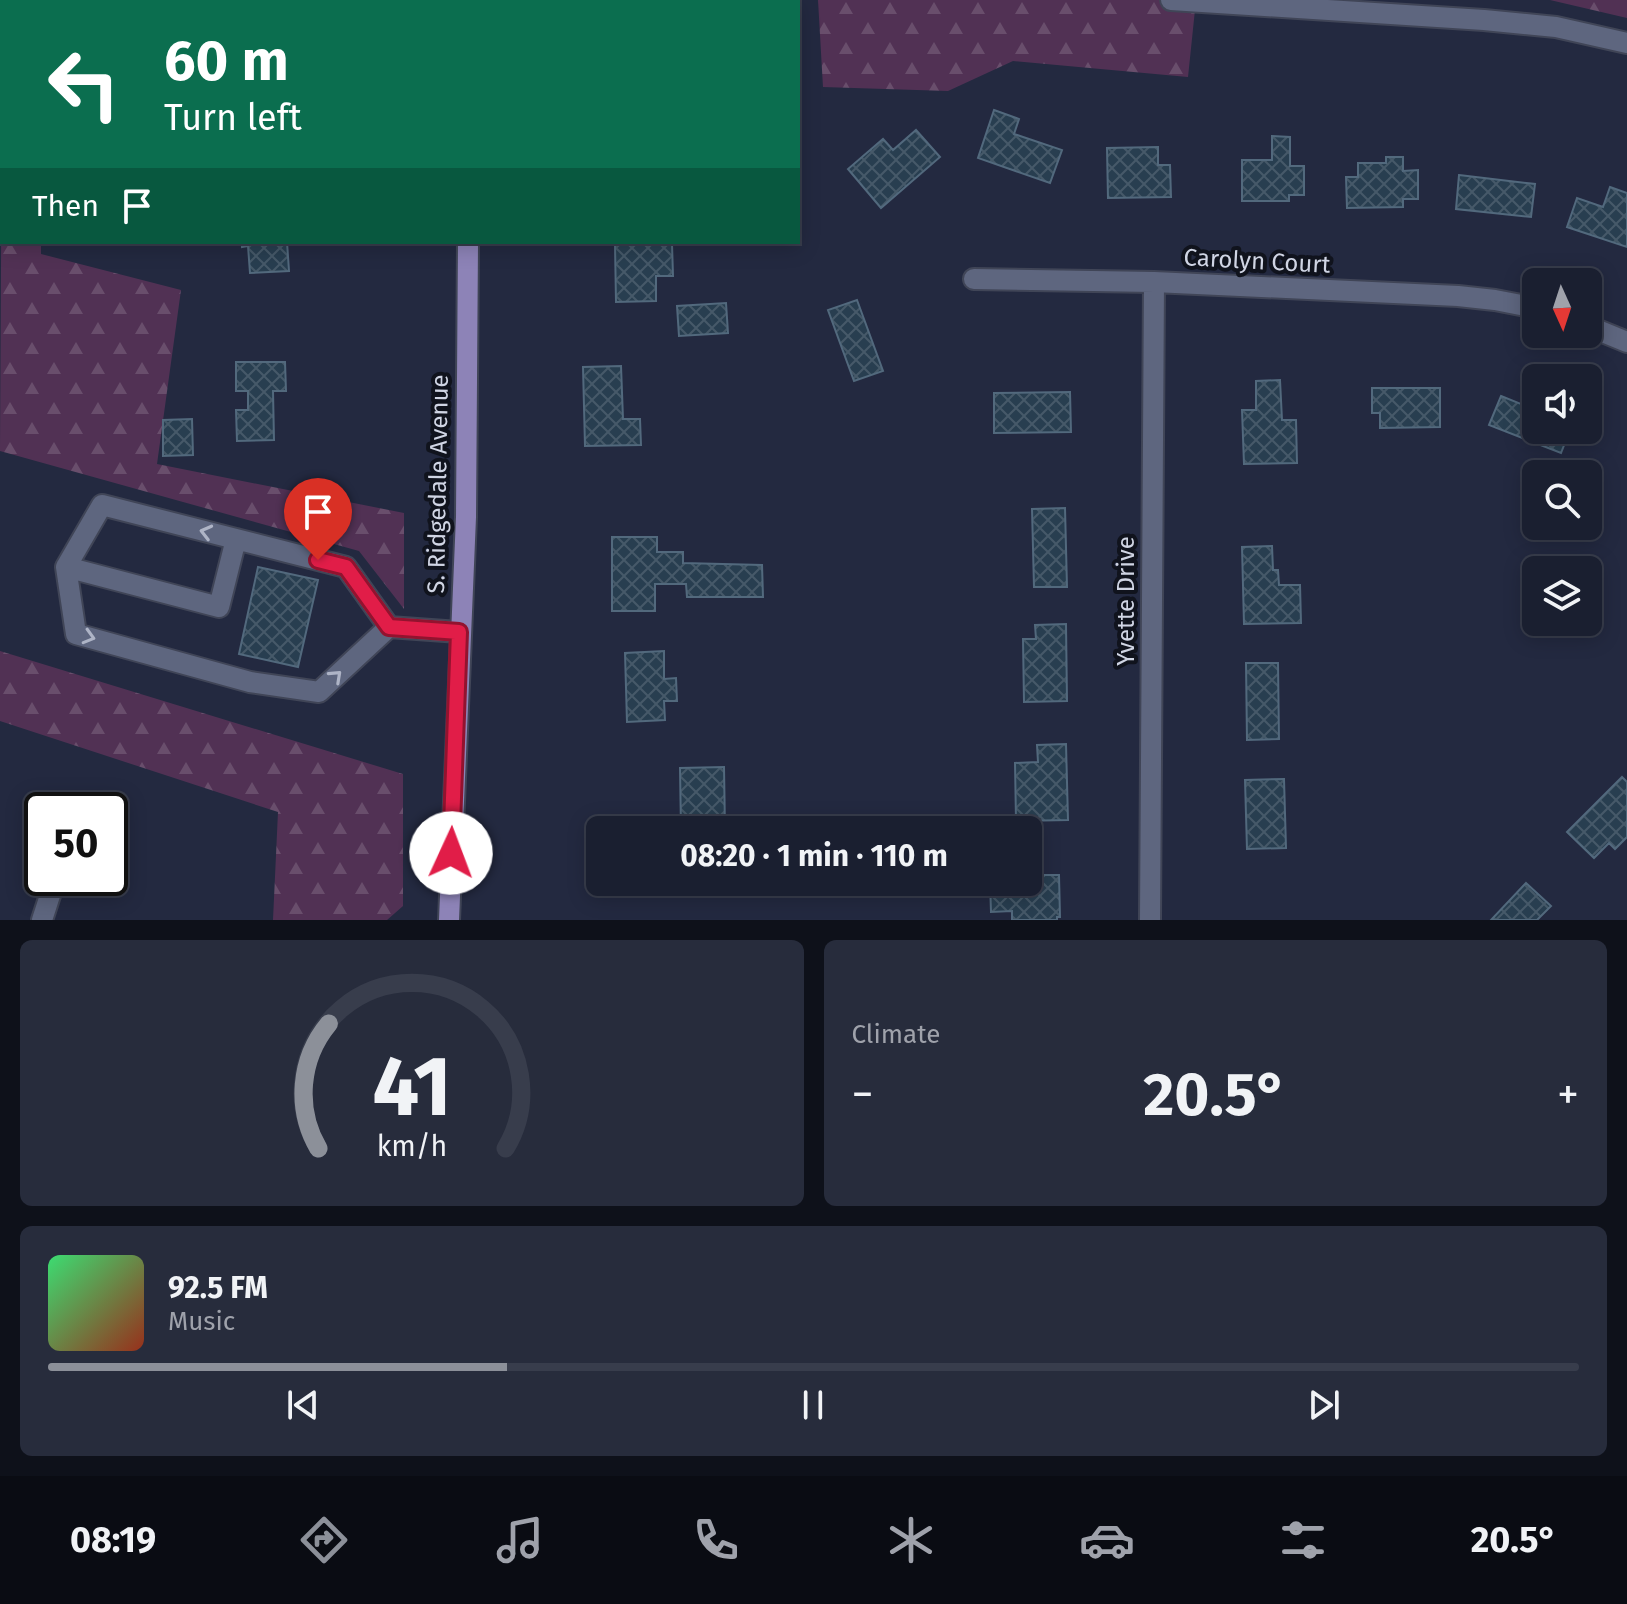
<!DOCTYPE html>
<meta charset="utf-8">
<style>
body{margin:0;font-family:"Fira Sans",sans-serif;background:#272c3c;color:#f1f3f6;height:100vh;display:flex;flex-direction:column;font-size:30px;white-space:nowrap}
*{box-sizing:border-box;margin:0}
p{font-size:26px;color:#9fa2ab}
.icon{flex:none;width:44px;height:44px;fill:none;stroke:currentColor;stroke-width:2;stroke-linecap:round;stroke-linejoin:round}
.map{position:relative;height:920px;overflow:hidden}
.side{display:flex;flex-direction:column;gap:20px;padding:20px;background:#0e111a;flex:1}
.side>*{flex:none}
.top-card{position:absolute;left:0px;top:0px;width:800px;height:244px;box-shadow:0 4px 20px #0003,0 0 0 2px #383d4c;background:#0b6e4f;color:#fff;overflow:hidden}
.needle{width:52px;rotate:177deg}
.controls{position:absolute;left:1522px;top:268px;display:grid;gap:16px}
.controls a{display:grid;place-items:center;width:80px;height:80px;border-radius:12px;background:#1a1f30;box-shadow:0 4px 20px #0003,0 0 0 2px #383d4c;font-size:40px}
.speed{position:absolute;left:24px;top:792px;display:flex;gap:16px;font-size:40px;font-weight:700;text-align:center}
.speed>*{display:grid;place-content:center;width:104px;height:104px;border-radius:50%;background:#1a1f30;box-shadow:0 4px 20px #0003,0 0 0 2px #383d4c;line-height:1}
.speed .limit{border:4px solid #111;border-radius:12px;background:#fff;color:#111}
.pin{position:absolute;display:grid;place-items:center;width:68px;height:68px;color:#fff;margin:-82px -34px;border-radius:50% 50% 50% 0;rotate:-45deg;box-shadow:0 0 8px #0007}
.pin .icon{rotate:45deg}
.me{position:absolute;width:88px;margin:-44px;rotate:2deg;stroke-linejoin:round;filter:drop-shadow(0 0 6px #0008)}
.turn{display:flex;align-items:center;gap:28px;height:168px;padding:0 32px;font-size:36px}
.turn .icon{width:104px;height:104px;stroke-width:2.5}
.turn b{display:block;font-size:56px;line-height:68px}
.then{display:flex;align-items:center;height:76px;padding:0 32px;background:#0003;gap:16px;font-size:30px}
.big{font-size:60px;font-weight:700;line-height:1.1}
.side .widget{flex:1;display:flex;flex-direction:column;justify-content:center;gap:12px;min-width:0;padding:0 28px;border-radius:12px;background:#272c3c}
.side .dial{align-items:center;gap:0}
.dial svg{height:208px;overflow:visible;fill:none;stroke:#383d4c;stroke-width:7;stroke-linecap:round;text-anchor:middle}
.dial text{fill:#f1f3f6;stroke:none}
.song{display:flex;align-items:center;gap:24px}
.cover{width:96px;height:96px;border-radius:12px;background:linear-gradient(135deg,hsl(140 70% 55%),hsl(10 70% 35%))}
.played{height:8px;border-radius:4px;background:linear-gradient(90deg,#8c9099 30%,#383d4c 30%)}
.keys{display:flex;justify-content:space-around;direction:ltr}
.heat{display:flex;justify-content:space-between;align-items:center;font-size:44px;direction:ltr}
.side .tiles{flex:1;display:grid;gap:20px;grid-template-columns:1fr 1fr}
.widget:last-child{grid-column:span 2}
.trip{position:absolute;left:586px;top:816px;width:456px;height:80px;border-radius:12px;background:#1a1f30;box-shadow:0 4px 20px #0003,0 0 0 2px #383d4c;font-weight:700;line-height:80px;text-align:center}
.tabs{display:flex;height:128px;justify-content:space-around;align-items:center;background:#0a0c13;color:#9fa2ab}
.tabs .icon{width:56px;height:56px}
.tabs .active{color:#8c9099}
.tabs b{font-size:36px;color:#f1f3f6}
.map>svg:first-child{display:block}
.forest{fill:url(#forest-firs)}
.building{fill:url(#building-cross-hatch);stroke:#52697d;stroke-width:2}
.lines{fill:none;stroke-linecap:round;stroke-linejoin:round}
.minor-casing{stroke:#404557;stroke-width:24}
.major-casing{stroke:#404557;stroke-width:24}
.minor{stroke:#5e667f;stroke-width:20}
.major{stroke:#8d83b7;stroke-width:20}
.oneway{stroke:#aeb4c6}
.route-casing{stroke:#92132f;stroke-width:20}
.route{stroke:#e11d48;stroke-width:14}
.labels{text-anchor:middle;stroke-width:8;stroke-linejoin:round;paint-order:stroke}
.street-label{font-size:24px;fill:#d0d5e4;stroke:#10131d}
</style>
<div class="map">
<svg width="1627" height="920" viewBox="0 0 1627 920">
<defs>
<pattern id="forest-firs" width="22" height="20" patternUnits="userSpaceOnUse" patternTransform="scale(2)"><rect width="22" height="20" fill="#513154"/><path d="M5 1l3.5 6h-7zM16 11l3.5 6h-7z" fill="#694e6c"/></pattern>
<pattern id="building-cross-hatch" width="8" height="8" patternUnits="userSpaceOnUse" patternTransform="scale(2)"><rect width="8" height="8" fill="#283e50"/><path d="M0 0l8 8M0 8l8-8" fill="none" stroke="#465969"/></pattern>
</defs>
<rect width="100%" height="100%" fill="#232940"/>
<path class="forest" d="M818,0H1196L1188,77L1013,61L948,91L823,87Z
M1550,0H1627V18Z
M2,87V242H41V254L181,290L157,464L404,513V609L359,551L0,451Z
M0,651L403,774V906L387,920H273L278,812L0,721Z"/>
<path class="building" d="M72,0H120L112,2Z
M994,110L1019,119L1014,134L1062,150L1050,183L978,158Z
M916,130L940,157L881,208L848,169L883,139L893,150Z
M1272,136L1290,137V166H1304V195H1289V201H1242V160H1272Z
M1158,147V165H1170L1171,197L1108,198L1107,148Z
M1386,157H1403V171L1418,170V199H1403V207L1347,208L1346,177H1358V163H1386Z
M1459,175L1535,184L1531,217L1456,209Z
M1610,187L1627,193V247L1567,227L1577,198L1603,207Z
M242,242H287L289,271L250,273L248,246L242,247Z
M672,244L673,276H656V301L616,302L615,245Z
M857,300L883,371L854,381L828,310Z
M726,303L728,333L679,336L677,306Z
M236,362H285L286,391H273L274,440L237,441L236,410H248V391H236Z
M621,366L623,419H640L641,445L585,446L583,367Z
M1280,380L1282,420H1296L1297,463L1244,464L1242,410H1256V381Z
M1372,388H1440V427L1380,428V413H1372Z
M1070,392L1071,432L994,433V393Z
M1501,396L1536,410V430H1570L1561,453L1489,425Z
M192,419L193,455L163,456V420Z
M1065,508L1067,587H1034L1032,509Z
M612,537H657V552H683V563L762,565L763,597H687L686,584H655V611H612Z
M1272,546L1273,570H1278L1279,585H1300L1301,623L1244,624L1242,547Z
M258,567L318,580L298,667L239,654Z
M1066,624L1067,701L1024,702L1023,639H1036L1035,625Z
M664,651V679L676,678L677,701H664L665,720L627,722L625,653Z
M1246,663H1278L1279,739L1247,740Z
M1066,744L1068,820L1016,821L1015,763L1038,762L1037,745Z
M724,767L725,830H681L680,768Z
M1622,777L1627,782V837L1615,849L1609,843L1594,858L1567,832Z
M1284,779L1286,848L1247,849L1245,780Z
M1028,875H1059L1060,917H1057V920H1012V911L991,912L990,882H1028Z
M1526,883L1551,906L1537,920H1491Z"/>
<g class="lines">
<defs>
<path id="minor" d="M1171,0L1484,20L1556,27L1627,43
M974,279L1154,282L1458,296L1495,300L1536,308
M1588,326L1627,342
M66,567L219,607L236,539
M389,627L346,567L102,505L66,567L76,634L250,682L319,692L389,627L459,632
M42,920L53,886
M1150,920L1154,282"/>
<path id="major" d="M469,2V0
M449,920L466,517L468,242"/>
</defs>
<use href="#minor" class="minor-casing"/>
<use href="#major" class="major-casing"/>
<use href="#minor" class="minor"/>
<use href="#major" class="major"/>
</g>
<defs><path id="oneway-chevron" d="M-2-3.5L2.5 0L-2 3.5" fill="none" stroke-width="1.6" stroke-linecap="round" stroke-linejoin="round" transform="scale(2)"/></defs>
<g class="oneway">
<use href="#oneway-chevron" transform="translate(206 532) rotate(-166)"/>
<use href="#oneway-chevron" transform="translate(89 637) rotate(16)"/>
<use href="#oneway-chevron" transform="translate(336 676) rotate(-43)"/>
</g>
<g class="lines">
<defs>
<path id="route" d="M318,560L346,567L389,627L459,632L451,853"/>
</defs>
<use href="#route" class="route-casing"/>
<use href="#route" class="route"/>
</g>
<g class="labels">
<g class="street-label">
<text transform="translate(1257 261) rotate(3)" y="8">Carolyn Court</text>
<text transform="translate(438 484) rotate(-89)" y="8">S. Ridgedale Avenue</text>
<text transform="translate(1126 601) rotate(-90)" y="8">Yvette Drive</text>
</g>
</g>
</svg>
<div class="controls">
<a><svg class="needle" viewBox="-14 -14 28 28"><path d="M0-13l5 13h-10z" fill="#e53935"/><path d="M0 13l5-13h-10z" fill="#9fa2ab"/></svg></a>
<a><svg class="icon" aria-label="sound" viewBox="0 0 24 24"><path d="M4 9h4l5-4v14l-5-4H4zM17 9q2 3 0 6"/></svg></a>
<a><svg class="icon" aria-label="search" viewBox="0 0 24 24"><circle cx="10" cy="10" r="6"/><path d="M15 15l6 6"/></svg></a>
<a><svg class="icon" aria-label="layers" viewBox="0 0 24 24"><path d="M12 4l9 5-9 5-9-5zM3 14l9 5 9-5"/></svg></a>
</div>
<div class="speed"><div class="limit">50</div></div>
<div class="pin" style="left:318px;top:560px;background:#d93025"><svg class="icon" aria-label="arrive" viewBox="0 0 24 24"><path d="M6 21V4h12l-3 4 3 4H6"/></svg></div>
<svg class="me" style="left:451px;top:853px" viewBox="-20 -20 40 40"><circle r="19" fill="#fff"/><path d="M0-13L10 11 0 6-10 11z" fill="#e11d48"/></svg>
<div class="trip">08:20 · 1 min · 110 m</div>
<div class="top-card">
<div class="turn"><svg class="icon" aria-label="left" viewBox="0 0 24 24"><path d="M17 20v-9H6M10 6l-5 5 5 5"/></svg><div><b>60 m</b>Turn left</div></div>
<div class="then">Then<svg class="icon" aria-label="arrive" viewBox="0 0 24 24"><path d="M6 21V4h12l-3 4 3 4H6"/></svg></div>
</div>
</div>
<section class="side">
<div class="tiles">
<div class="widget dial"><svg viewBox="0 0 100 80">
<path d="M14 69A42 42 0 1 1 86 69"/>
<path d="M14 69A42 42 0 0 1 18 21" stroke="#8c9099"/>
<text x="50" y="56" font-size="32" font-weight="700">41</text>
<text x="50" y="72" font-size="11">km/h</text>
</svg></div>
<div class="widget"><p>Climate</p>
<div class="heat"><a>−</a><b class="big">20.5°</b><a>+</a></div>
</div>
<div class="widget">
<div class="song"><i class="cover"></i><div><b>92.5 FM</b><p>Music</p></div></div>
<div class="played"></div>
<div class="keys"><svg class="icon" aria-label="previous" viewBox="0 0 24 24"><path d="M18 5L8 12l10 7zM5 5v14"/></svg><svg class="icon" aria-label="pause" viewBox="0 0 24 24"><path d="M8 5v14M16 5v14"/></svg><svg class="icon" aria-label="next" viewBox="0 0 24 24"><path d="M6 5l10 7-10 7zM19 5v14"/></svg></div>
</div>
</div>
</section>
<nav class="tabs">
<b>08:19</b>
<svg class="icon active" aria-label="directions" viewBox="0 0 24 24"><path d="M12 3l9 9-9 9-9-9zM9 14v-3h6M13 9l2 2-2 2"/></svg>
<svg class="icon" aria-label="music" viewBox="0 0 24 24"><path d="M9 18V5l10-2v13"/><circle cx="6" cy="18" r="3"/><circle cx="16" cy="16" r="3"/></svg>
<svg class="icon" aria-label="phone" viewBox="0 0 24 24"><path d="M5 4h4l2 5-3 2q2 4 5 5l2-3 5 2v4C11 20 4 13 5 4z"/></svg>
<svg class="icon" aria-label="climate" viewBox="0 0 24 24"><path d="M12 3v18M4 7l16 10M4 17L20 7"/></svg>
<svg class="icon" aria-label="car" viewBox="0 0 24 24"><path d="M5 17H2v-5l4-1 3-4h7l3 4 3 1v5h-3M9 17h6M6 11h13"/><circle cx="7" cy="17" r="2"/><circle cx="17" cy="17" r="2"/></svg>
<svg class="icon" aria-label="filters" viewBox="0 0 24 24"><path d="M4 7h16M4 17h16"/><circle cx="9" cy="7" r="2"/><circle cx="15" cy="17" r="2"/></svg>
<b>20.5°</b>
</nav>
